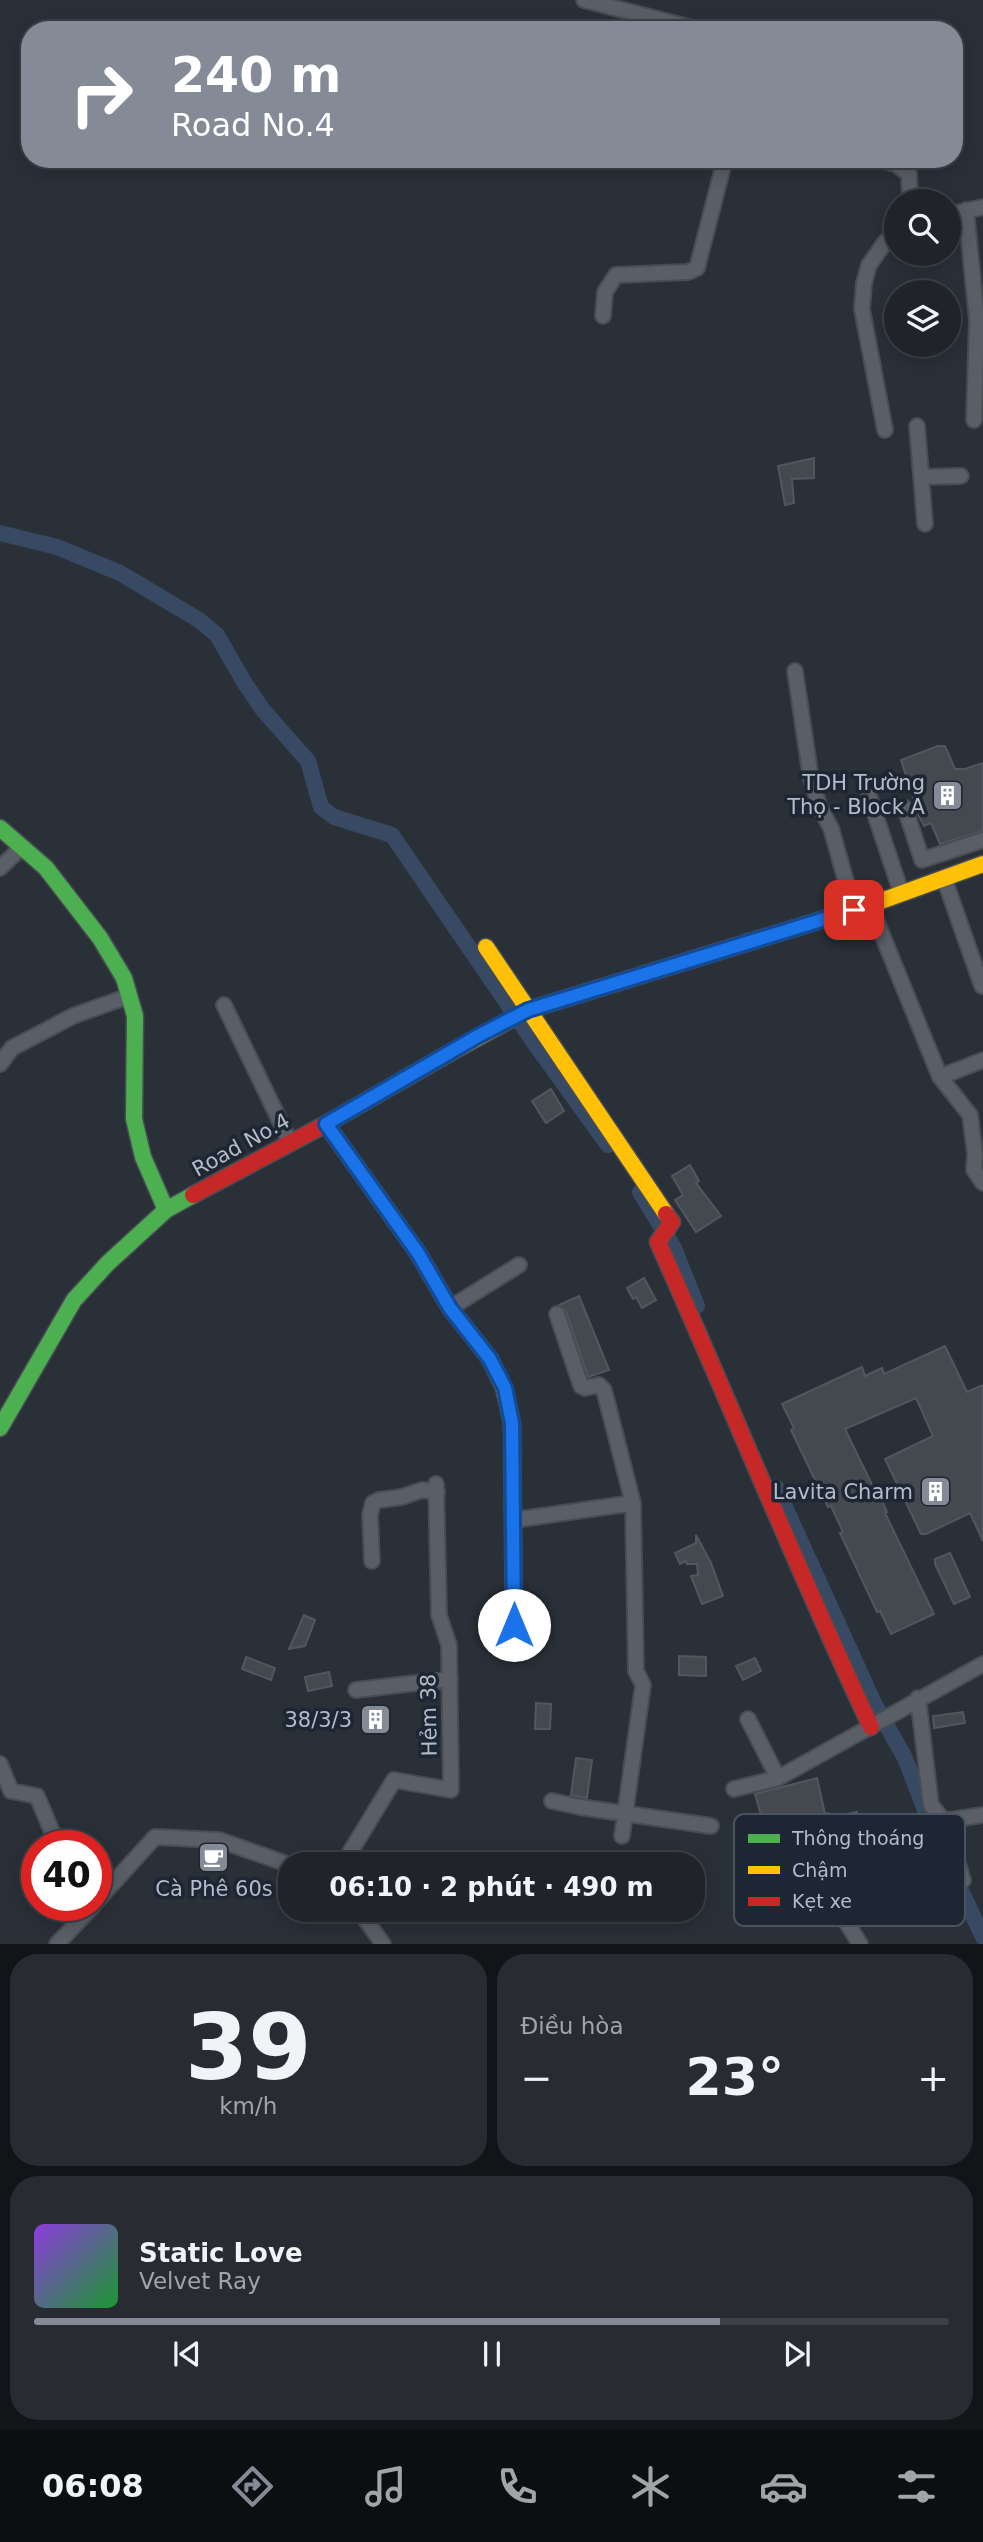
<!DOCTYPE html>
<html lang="vi">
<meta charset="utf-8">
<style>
body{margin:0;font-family:"DejaVu Sans",sans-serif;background:#282c32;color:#f1f3f6;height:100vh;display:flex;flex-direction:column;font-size:26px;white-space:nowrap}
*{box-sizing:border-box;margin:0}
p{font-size:23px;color:#a2a4a8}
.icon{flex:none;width:38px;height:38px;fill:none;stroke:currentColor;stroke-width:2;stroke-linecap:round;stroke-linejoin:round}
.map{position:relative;height:1944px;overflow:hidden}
.sheet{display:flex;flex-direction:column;gap:10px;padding:10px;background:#121417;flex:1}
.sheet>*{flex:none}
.hud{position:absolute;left:21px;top:21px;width:942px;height:147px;border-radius:28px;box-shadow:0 4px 18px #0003,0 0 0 2px #3d4147;background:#848b96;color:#fff;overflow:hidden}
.fabs{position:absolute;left:884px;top:189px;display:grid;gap:14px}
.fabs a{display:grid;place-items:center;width:77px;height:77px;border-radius:50%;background:#20242a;box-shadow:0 4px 18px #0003,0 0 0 2px #3d4147;font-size:35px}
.speed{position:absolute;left:21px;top:1830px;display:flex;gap:14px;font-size:35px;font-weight:700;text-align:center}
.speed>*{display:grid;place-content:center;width:91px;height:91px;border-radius:50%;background:#20242a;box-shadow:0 4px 18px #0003,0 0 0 2px #3d4147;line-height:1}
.speed .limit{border:10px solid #d22;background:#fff;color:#111}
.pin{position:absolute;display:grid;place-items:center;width:60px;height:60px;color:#fff;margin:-30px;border-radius:14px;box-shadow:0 4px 10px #0006}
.me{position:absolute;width:77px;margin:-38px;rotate:0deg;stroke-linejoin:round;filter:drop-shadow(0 0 5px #0008)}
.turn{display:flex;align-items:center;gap:24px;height:147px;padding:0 35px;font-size:32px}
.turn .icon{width:91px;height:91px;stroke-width:2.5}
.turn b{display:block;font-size:49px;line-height:60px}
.big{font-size:52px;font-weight:700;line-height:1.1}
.sheet .widget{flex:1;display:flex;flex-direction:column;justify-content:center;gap:10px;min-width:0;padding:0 24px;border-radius:28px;background:#282c32}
.sheet .dial{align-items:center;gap:0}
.dial b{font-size:91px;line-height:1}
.song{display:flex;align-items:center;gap:21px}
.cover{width:84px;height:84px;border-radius:10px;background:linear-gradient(135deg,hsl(270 70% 55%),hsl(130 70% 35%))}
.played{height:7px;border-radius:4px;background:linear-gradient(90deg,#848b96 75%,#3d4147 75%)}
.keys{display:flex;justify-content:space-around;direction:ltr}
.heat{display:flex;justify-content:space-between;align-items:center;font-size:38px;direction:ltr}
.sheet .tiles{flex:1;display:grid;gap:10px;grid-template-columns:1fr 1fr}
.widget:last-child{grid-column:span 2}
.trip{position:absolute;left:278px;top:1852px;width:427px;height:70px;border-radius:28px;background:#20242a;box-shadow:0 4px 18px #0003,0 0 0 2px #3d4147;font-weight:700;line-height:70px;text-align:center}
.tab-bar{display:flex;height:112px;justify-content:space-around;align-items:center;background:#0d0e11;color:#a2a4a8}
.tab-bar .icon{width:49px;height:49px}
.tab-bar .on{color:#848b96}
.tab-bar b{font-size:32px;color:#f1f3f6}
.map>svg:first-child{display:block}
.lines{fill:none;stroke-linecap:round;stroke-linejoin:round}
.canal{stroke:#384963;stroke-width:16}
.building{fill:#444950;stroke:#52575f;stroke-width:2}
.street-casing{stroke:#484c53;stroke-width:18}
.fast-casing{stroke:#484c53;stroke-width:19}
.slow-casing{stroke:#484c53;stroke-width:19}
.jam-casing{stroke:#484c53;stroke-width:19}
.street{stroke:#5a5e66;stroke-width:14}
.fast{stroke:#4caf50;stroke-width:16}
.slow{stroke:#ffc107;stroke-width:16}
.jam{stroke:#c62828;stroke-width:16}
.route-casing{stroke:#114b97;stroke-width:18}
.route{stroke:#1a73e8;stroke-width:12}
.labels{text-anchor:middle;stroke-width:7;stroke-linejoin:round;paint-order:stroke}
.poi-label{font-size:21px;fill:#b4bcc9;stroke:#1d2633;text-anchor:end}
.street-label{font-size:21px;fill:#b4bcc9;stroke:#1d2633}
.key{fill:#1d2633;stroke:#4a5360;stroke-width:2}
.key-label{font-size:19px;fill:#b4bcc9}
</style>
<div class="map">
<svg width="983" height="1944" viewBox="0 0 983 1944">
<rect width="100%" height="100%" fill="#2a3038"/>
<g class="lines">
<path class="canal" d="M0,533L57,547L120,573L199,620L217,635L244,682L263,710L308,761L321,807L334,817L392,835L535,1044L608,1145
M640,1192L674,1248L697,1306
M776,1487L874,1703L905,1758L935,1836L983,1937"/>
</g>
<path class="building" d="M814,458V478L792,479L794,503L785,505L778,466Z
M938,746H945L955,769H965L983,763V831L940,844L931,823L924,826L919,816L901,760Z
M551,1089L564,1111L546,1123L532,1101Z
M690,1165L699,1181L696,1183L721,1216L696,1232L675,1200L683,1195L672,1176Z
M644,1278L656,1300L642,1308L636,1297L633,1299L627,1288Z
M579,1296L609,1370L588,1377L566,1311L559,1305Z
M945,1346L967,1392L983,1385V1541L970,1513L926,1534H921L885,1459L933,1436L916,1398L845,1429L878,1497L880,1496L887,1512L885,1513L934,1614L891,1634L880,1611L877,1612L840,1533L843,1532L831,1506L828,1507L791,1430L794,1428L782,1404L862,1367L865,1376L882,1368L884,1374Z
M696,1535L711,1563L723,1596L702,1604L691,1576L698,1575L697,1564H687L686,1561L680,1564L675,1553L696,1543Z
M950,1553L970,1597L954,1604L935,1564V1559Z
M304,1615L315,1620L305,1646L289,1649Z
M679,1656L706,1657V1676L679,1675Z
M246,1657L275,1668L271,1680L242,1669Z
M755,1658L761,1671L743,1680L736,1666Z
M329,1672L332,1686L308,1691L305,1677Z
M536,1703L551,1704L550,1729H535Z
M963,1712L965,1723L934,1728L933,1716Z
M576,1758L592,1760L587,1798L571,1795Z
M817,1778L825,1814L828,1813L829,1818L857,1812L862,1831L808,1846L804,1829L780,1836L781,1840L769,1843L755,1794Z"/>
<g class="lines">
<defs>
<path id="street" d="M584,0L700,30
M878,159L896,164L909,174L910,201
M966,210L977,320L974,420
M948,215L983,207
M603,316L605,292L616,275L688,272L697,268L725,159
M917,426L925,524
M885,430L862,309L864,283L869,265L886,241L896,239
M923,477L961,476
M795,671L811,779L820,808L831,828L854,910
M869,796L901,892
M905,808L922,860L983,840
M0,868L22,847
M944,878L982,986
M870,905L940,1077L970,1115L975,1153L974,1170L983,1183
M224,1005L290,1142
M0,1064L12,1048L73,1016L129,996
M940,1077L983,1060
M450,1308L519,1265
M557,1314L581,1386L585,1388L599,1385L604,1390L633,1503L636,1671L643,1685L622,1836
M514,1520L633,1503
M372,1561L370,1515L373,1503L379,1500L402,1497L422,1490L437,1492
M356,1690L450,1679
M918,1698L931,1805L944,1821L983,1815
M748,1719L778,1778L983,1664
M0,1764L11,1791L37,1796L58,1846
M734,1789L778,1778
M552,1801L580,1807L711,1826
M944,1821L963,1880
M343,1864L394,1780L451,1790L449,1645L439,1615L436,1484
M820,1880L860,1944
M96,1902L155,1837L219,1840L290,1865
M358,1909L383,1944
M57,1944L93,1906"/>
<path id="fast" d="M0,828L46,868L100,938L124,978L135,1016L134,1119L143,1157L166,1210
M0,1428L74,1300L108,1263L166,1210L193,1195"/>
<path id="slow" d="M486,947L666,1214
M448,1054L528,1010L870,905L983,864
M326,1124L418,1253L450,1308L490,1359L504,1388L512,1423L514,1624"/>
<path id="jam" d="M193,1195L326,1124L448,1054
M666,1214L672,1222L658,1242C730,1403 796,1567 871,1727"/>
</defs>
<use href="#street" class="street-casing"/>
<use href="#fast" class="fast-casing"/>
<use href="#slow" class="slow-casing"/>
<use href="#jam" class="jam-casing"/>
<use href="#street" class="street"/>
<use href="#fast" class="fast"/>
<use href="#slow" class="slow"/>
<use href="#jam" class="jam"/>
</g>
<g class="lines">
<defs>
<path id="route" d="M514,1625L512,1423L505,1388L490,1359L450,1308L418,1253L326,1124L478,1036L528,1010L854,910"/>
</defs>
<use href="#route" class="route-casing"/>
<use href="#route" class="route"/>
</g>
<defs>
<symbol id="building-square" viewBox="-11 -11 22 22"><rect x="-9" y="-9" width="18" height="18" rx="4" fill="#848b96" stroke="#1d2633"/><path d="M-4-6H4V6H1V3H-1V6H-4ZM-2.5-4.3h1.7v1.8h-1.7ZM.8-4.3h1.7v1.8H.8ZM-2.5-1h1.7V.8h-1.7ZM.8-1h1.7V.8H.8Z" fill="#fff"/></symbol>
<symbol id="cafe-square" viewBox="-11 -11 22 22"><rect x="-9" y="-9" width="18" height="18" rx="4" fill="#848b96" stroke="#1d2633"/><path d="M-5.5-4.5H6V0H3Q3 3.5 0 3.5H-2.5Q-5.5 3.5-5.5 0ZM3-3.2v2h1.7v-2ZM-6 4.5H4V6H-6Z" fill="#fff"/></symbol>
</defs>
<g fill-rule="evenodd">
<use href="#building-square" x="930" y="778" width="35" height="35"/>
<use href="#building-square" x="918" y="1474" width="35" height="35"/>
<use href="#building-square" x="358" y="1702" width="35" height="35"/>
<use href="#cafe-square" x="196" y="1840" width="35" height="35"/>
</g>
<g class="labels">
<g class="poi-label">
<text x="925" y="790">TDH Trường<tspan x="925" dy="24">Thọ - Block A</tspan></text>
<text x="913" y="1499">Lavita Charm</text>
<text x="352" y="1727">38/3/3</text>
<text x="214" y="1896" text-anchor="middle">Cà Phê 60s</text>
</g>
<g class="street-label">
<text transform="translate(241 1145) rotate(-29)" y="7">Road No.4</text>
<text transform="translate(429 1715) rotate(-91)" y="7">Hẻm 38</text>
</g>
</g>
<rect x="734" y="1814" width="231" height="112" rx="10" class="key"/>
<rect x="748" y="1834" width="32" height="9" fill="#4caf50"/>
<rect x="748" y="1866" width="32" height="8" fill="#ffc107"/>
<rect x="748" y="1897" width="32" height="9" fill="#c62828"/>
<g class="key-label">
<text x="792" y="1845">Thông thoáng</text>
<text x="792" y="1877">Chậm</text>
<text x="792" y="1908">Kẹt xe</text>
</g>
</svg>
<div class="fabs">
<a><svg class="icon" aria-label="search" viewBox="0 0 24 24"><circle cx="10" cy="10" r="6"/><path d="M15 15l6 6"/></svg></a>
<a><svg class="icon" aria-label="layers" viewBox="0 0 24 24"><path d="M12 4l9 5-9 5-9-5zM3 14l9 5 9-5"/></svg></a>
</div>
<div class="speed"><div class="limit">40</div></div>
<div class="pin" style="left:854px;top:910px;background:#d93025"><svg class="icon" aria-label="arrive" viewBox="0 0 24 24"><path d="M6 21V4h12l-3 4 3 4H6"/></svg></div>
<svg class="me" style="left:514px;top:1625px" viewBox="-20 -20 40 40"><circle r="19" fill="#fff"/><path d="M0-13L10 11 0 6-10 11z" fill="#1a73e8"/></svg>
<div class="trip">06:10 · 2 phút · 490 m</div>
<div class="hud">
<div class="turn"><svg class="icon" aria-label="right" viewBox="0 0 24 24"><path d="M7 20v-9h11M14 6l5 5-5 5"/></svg><div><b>240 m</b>Road No.4</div></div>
</div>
</div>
<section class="sheet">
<div class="tiles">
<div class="widget dial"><b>39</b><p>km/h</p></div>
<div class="widget"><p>Điều hòa</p>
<div class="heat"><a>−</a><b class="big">23°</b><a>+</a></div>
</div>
<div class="widget">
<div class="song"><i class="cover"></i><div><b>Static Love</b><p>Velvet Ray</p></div></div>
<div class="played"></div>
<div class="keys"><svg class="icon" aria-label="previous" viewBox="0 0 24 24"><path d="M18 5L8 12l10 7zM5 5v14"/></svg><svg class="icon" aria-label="pause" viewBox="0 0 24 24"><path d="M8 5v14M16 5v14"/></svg><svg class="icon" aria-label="next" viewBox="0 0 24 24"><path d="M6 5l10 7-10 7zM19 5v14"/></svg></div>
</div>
</div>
</section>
<nav class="tab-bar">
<b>06:08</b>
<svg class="icon on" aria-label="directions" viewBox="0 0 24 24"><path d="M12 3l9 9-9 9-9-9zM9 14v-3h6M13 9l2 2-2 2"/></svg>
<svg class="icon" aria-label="music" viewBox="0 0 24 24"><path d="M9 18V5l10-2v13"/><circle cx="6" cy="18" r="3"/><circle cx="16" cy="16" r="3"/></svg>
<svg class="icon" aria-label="phone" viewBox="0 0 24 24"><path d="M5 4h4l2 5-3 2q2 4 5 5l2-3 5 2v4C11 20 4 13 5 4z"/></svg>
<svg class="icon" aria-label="climate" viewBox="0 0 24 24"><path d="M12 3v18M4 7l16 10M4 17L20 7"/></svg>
<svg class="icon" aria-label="car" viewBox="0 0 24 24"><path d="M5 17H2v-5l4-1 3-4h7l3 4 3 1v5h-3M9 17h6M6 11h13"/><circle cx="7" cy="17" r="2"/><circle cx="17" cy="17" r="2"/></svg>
<svg class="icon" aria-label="filters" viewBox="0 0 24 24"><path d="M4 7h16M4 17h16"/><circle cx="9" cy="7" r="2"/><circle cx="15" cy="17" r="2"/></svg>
</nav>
